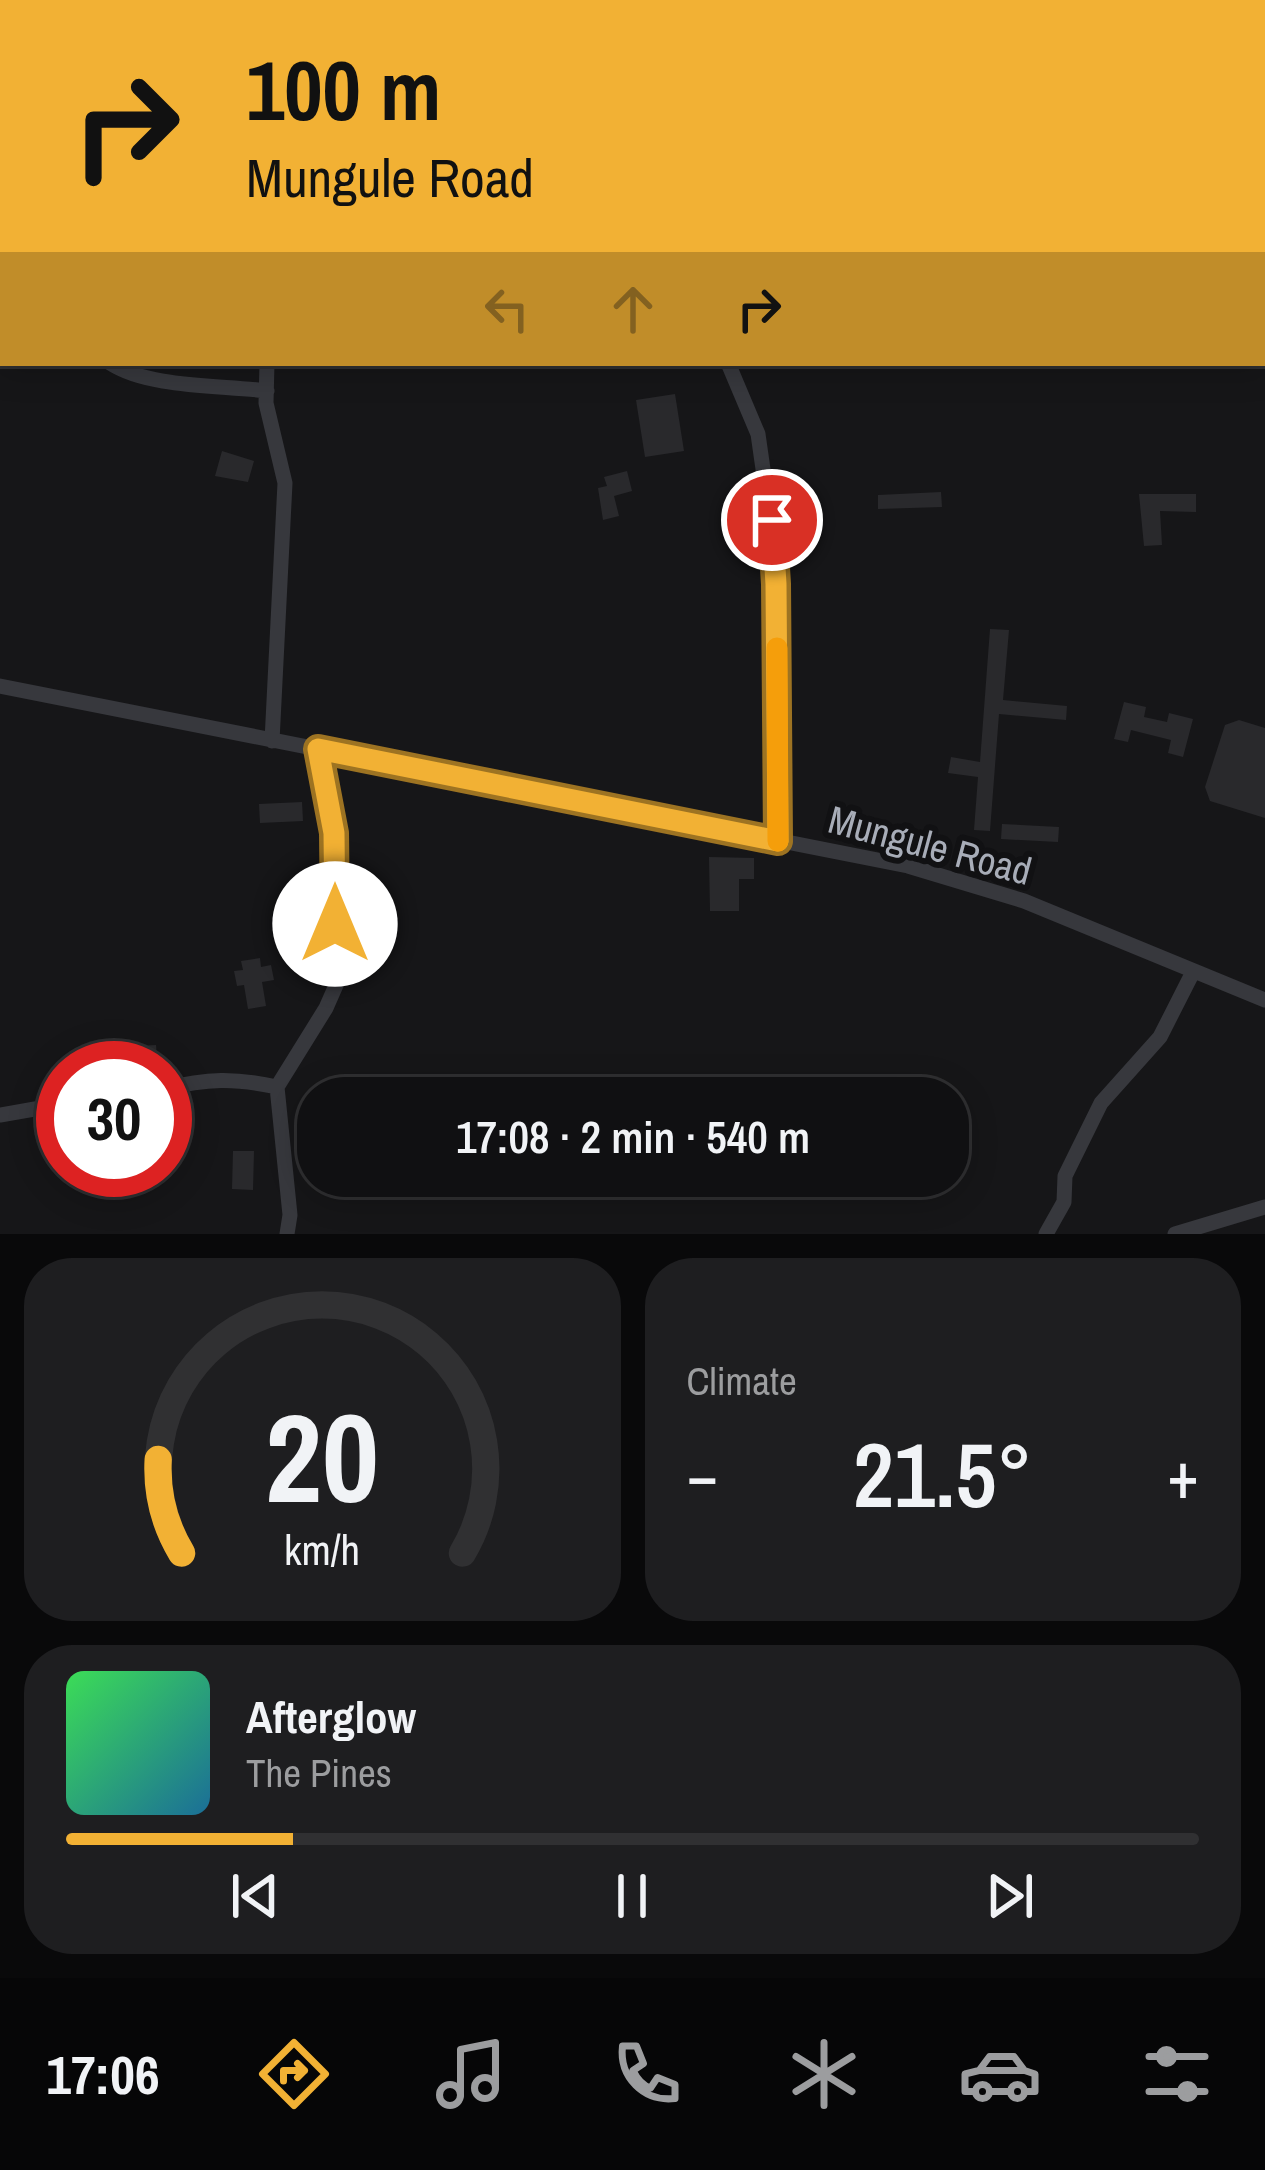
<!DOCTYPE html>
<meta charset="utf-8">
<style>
body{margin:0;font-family:"Archivo Narrow",sans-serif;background:#1e1e20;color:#f1f3f6;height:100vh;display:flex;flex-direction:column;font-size:45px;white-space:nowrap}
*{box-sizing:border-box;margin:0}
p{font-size:39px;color:#9c9d9f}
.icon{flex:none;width:66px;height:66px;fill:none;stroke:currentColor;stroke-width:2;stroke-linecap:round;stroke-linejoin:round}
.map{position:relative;height:1234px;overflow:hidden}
.drawer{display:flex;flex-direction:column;gap:24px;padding:24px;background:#09090a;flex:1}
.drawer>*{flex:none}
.top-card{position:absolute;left:0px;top:0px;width:1266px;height:366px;box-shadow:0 6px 30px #0003,0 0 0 3px #303032;background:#f2b134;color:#111;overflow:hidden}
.speed{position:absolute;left:36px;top:1041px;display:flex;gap:24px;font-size:60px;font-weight:700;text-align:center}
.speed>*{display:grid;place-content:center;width:156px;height:156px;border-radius:50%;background:#101012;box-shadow:0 6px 30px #0003,0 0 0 3px #303032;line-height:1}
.speed .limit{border:18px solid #d22;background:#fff;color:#111}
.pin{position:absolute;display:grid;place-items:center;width:102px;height:102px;color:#fff;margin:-51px;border:6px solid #fff;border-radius:50%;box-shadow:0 3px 12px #0007}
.me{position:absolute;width:132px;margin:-66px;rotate:0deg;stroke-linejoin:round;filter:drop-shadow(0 0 9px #0008)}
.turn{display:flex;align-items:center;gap:42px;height:252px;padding:0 48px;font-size:54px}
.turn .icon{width:156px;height:156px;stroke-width:2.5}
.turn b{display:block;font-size:84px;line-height:102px}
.lanes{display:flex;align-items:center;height:114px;padding:0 48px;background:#0003;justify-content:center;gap:60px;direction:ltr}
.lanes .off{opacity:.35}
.big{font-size:90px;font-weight:600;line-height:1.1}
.drawer .widget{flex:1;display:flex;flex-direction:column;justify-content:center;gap:18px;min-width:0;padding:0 42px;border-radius:48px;background:#1e1e20}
.drawer .dial{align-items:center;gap:0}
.dial svg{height:312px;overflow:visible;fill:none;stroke:#303032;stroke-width:7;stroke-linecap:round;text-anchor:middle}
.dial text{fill:#f1f3f6;stroke:none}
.song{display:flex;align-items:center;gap:36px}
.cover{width:144px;height:144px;border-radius:18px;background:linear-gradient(135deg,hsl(130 70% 55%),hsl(200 70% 35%))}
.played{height:12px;border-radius:6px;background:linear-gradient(90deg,#f2b134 20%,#303032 20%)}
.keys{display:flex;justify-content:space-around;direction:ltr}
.heat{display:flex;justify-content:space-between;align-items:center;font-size:66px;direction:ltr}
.drawer .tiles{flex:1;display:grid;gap:24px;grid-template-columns:1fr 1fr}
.widget:last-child{grid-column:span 2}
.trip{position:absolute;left:297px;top:1077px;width:672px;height:120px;border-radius:48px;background:#101012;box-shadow:0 6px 30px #0003,0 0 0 3px #303032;font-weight:600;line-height:120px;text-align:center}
.dock{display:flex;height:192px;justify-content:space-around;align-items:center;background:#060607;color:#9c9d9f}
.dock .icon{width:84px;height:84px}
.dock .active{color:#f2b134}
.dock b{font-size:54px;color:#f1f3f6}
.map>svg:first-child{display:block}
.building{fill:#29292c}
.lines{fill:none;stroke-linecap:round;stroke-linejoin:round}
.minor{stroke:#37383d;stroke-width:15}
.route-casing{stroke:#9d7322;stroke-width:30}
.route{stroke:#f2b134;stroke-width:21}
.slow{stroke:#f59e0b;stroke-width:21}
.labels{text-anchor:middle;stroke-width:12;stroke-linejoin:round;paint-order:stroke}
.street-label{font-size:39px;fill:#a8adb8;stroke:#111113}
</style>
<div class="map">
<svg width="1265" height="1234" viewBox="0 0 1265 1234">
<rect width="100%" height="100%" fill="#161618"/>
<path class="building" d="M675,394L684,451L645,457L636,400Z
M222,451L254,461L248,482L215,476Z
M627,471L632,491L614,496L619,516L603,520L598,488L607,486L604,477Z
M941,492L942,507L878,509V495Z
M1139,494H1196V512L1160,511L1162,545L1144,546Z
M990,629L1009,630L1003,700L1067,706L1066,720L999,714L990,831L974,830L978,777L948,773L951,757L980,762Z
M1124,702L1146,707L1144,717L1167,722L1169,713L1193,719L1183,757L1168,753L1171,740L1131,730L1128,742L1114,739Z
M1239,720L1265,728V818L1210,801L1205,787L1225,725Z
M302,802L303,821L260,823L259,804Z
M1002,824L1059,827L1058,842L1001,839Z
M709,857L754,858V879H739V911H710Z
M260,958L261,967L271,965L274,980L262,982L266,1006L248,1009L244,985L237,986L234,971L243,970L241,961Z
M156,1045L157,1057L139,1058L140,1068H101L99,1048Z
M233,1151H254L253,1190L232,1189Z"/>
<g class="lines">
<path class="minor" d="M163,0V3
M295,0V3
M577,0L579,3
M57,3L59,0
M1263,151L1265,150
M0,307L3,308
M110,363C148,388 220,385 267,391
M267,363L266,403L285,483L272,741
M728,363L758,434L775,553L778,841
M0,686L908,866L1024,901L1265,1000
M165,1089C206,1078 236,1078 277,1087
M0,1115L63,1104
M287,1234L290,1215L277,1087L326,1008L337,983L334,833L318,749
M1046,1234L1064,1202L1065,1176L1101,1103L1160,1037L1193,972
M1175,1234L1265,1207"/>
</g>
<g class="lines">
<defs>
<path id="route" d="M335,924L334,833L318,749L778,841L776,584L772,520"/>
</defs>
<use href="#route" class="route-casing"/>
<use href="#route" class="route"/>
<path class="slow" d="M777,648L778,841"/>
</g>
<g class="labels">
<g class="street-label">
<text transform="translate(930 845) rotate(15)" y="14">Mungule Road</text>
</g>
</g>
</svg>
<div class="speed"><div class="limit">30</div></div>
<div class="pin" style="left:772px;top:520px;background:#d93025"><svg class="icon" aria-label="arrive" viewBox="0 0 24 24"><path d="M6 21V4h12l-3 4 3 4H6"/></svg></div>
<svg class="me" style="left:335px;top:924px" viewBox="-20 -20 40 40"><circle r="19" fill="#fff"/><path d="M0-13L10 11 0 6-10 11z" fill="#f2b134"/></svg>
<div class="trip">17:08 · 2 min · 540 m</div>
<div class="top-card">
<div class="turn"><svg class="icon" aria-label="right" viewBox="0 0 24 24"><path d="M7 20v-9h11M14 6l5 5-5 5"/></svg><div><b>100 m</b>Mungule Road</div></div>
<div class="lanes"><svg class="icon off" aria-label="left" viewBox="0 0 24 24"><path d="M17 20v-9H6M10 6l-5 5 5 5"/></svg><svg class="icon off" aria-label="ahead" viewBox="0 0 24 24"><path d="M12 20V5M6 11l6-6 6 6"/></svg><svg class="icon" aria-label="right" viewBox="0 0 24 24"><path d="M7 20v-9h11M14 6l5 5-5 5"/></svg></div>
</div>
</div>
<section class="drawer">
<div class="tiles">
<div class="widget dial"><svg viewBox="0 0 100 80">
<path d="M14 69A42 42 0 1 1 86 69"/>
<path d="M14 69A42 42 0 0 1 8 45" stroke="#f2b134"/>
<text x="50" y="56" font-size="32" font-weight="700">20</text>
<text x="50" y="72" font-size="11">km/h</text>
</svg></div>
<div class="widget"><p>Climate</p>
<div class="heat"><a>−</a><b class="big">21.5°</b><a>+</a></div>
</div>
<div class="widget">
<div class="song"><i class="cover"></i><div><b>Afterglow</b><p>The Pines</p></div></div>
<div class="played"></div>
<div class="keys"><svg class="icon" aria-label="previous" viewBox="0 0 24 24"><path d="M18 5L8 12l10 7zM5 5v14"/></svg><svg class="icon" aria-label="pause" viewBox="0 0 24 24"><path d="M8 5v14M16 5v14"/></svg><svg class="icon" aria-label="next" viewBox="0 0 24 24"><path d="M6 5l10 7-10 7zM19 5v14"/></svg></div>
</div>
</div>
</section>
<nav class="dock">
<b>17:06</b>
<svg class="icon active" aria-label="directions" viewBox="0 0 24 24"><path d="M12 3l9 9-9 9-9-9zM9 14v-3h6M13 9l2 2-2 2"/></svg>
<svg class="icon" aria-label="music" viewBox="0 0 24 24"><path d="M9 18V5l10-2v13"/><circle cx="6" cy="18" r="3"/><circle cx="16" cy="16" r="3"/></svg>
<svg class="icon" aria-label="phone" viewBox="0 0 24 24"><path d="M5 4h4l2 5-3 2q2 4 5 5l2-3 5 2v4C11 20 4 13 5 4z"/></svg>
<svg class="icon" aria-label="climate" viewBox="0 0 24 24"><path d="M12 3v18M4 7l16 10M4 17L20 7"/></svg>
<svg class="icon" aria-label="car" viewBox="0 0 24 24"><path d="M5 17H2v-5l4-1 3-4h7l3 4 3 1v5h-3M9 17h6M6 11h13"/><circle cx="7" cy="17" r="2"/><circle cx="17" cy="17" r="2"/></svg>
<svg class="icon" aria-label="filters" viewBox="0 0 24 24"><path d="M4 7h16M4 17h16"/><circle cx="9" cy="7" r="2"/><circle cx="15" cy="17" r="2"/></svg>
</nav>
